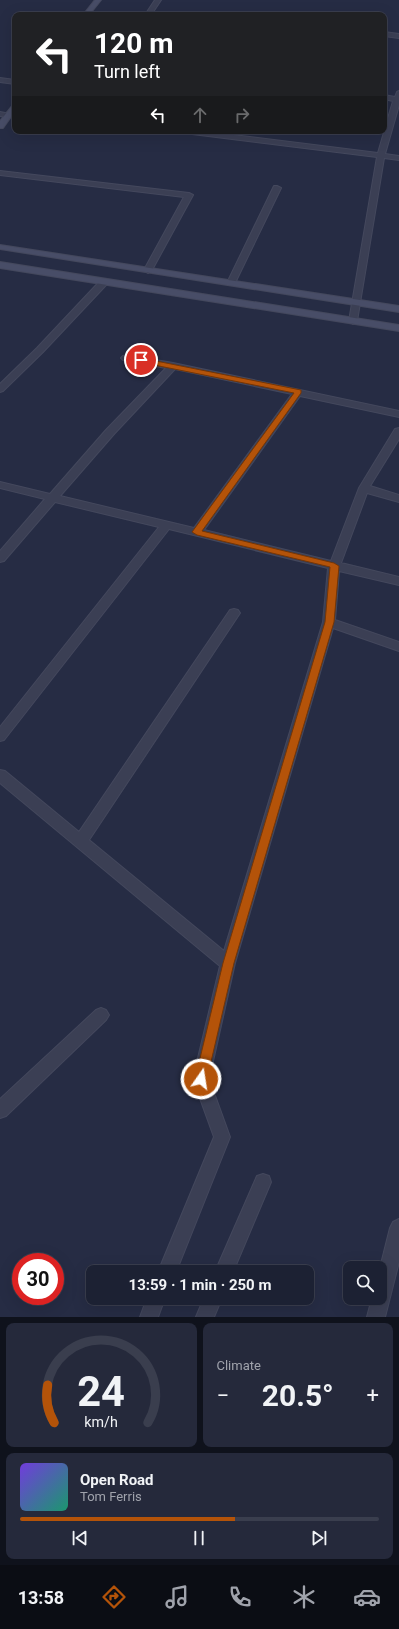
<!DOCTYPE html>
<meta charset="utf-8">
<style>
body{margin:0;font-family:Roboto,sans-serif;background:#25293b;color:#f1f3f6;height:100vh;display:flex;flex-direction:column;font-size:15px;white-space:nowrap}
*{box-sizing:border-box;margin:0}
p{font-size:13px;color:#a0a3ac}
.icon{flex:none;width:22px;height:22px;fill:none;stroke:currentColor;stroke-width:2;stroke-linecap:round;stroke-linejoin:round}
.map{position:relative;height:1317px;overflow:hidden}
.panel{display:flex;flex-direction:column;gap:6px;padding:6px;background:#0f121c;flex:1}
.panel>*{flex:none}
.banner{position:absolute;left:12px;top:12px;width:375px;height:122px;border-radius:8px;box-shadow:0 4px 16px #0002,0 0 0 1px #3a3e4e;background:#202124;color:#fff;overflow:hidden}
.controls{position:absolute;left:343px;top:1261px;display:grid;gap:8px}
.controls a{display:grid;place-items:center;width:44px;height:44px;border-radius:8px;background:#1c2133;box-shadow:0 4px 16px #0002,0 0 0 1px #3a3e4e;font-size:20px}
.speed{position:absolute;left:12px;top:1253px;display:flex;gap:8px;font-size:20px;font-weight:700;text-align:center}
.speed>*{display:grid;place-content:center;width:52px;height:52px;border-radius:50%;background:#1c2133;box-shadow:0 4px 16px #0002,0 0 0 1px #3a3e4e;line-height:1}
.speed .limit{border:6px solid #d22;background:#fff;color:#111}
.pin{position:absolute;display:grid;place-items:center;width:34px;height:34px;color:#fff;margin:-17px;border:2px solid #fff;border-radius:50%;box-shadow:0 1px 4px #0007}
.me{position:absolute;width:44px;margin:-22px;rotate:13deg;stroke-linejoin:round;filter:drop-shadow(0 0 3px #0008)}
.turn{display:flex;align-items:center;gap:14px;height:84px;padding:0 16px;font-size:18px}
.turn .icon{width:52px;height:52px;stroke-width:2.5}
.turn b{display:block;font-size:28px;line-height:34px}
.lanes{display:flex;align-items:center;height:38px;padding:0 16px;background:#0003;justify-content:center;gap:20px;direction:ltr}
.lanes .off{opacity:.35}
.big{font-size:30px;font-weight:700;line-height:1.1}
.panel .tile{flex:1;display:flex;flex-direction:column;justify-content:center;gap:6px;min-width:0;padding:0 14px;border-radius:8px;background:#25293b}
.panel .dial{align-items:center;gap:0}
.dial svg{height:104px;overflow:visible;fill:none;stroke:#3a3e4e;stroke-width:7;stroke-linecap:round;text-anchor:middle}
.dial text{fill:#f1f3f6;stroke:none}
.song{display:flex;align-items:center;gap:12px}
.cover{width:48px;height:48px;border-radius:6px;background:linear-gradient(135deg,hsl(260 70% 55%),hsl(160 70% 35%))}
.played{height:4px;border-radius:2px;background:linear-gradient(90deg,#b45309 60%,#3a3e4e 60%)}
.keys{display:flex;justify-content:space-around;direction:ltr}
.heat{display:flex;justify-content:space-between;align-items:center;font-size:22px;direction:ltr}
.panel .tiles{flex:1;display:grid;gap:6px;grid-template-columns:1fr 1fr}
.tile:last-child{grid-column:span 2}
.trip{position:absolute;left:86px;top:1265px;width:228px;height:40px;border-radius:8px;background:#1c2133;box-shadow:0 4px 16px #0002,0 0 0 1px #3a3e4e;font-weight:700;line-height:40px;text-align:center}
.dock{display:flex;height:64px;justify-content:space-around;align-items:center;background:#0b0d14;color:#a0a3ac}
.dock .icon{width:28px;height:28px}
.dock .active{color:#b45309}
.dock b{font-size:18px;color:#f1f3f6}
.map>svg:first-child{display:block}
.building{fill:#383e5a}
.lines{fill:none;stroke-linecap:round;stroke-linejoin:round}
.street-casing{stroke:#44485d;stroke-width:2}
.secondary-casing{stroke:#44485d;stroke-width:2}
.street{fill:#3b3f54;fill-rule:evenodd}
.secondary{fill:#484d67;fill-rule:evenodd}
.route{fill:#b45309;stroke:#753606}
</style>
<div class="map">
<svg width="399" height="1317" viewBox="0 0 399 1317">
<rect width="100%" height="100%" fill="#262c44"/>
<path class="building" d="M312,131H331L330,134Z"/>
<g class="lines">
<defs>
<path id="street" d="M155,0H161L151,15H145Z
M384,32L399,34V38L384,36Z
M0,78L15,80V84L0,82Z
M399,91V105L385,154L399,156V160L384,158L357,321L353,324L349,321L377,157L184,133L180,131H201L378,153L393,101L384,99V95L395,97L397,92Z
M0,112L10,114L12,115L8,117L0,116Z
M0,171L189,193L193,195L152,270L148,273L144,270L184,197L0,175Z
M274,186H277L281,188L235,283L234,285H228L227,283Z
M104,279L108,282L107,284L43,352L3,391L0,392V384L37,348L101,280Z
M126,355L173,363L399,411V417L300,396L204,530L331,561L359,488L395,429L399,428V439L370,486L399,495V502L367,493L341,563L399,577V585L339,571L335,620L399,642V651L333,628L235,963L209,1079L230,1137L176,1272H158L214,1137L193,1079L220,966L0,783V770L5,771L79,832L230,610L234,609L238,610L240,613L238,616L89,840L224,951L323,622L328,568L169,529L4,740L0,741V727L159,527L55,502L4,561L0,562V551L45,499L0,488V482L50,494L106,430L166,368L123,360L121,358L123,356ZM175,369L292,394L194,528L60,496L114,434Z
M101,1008L106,1010L109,1015L106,1020L6,1116L0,1118V1099L96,1010Z
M263,1174L269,1176L271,1182L233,1272H215L257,1176Z
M399,1219V1262L385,1317H367L372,1298H380V1268L390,1228L393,1222Z
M147,1298H165L158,1317H140Z
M204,1298H222L214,1317H196Z"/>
<path id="secondary" d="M95,0H101L89,15H83Z
M15,104V111L3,128H0V121L13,105Z
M0,245L399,306V312L0,249Z
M0,262L399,325V331L0,268Z"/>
</defs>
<use href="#street" class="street-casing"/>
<use href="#secondary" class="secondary-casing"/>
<use href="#street" class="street"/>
<use href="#secondary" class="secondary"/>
</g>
<path class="route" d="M141,358L301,390V393L202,531L334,563L339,566L334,622L234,963L207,1079L205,1083L201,1085L197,1083L195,1079L223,963L325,622L330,567L197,535L192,532L294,393L139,362V359Z"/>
</svg>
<div class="controls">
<a><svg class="icon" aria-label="search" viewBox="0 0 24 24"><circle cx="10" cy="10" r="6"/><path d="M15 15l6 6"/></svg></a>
</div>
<div class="speed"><div class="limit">30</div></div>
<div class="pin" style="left:141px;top:360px;background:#d93025"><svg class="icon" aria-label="arrive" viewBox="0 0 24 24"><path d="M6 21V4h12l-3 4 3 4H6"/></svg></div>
<svg class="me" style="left:201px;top:1079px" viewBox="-20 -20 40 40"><circle r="17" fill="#b45309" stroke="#fff" stroke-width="3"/><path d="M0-11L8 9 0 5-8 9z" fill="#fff"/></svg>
<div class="trip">13:59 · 1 min · 250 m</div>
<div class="banner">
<div class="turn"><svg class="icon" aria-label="left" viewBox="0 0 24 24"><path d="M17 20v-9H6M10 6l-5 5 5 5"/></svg><div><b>120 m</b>Turn left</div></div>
<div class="lanes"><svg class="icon" aria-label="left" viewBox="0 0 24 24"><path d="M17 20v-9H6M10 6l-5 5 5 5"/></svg><svg class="icon off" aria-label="ahead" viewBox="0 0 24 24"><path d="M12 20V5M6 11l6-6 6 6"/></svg><svg class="icon off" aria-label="right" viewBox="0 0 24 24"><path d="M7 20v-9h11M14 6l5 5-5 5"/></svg></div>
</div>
</div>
<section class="panel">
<div class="tiles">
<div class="tile dial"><svg viewBox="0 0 100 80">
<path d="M14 69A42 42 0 1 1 86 69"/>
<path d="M14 69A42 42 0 0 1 9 40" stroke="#b45309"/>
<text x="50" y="56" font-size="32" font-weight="700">24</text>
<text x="50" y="72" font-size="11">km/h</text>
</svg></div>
<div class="tile"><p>Climate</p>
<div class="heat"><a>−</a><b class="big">20.5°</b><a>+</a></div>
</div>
<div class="tile">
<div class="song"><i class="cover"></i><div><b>Open Road</b><p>Tom Ferris</p></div></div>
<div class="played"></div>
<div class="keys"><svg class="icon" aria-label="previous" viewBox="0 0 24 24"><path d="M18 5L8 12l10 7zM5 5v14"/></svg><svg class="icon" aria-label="pause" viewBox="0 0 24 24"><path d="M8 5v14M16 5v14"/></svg><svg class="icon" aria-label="next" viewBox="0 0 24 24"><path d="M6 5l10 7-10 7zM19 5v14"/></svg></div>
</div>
</div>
</section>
<nav class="dock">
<b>13:58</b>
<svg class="icon active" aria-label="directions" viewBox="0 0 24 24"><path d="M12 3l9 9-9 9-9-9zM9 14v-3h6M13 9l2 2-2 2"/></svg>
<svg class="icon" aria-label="music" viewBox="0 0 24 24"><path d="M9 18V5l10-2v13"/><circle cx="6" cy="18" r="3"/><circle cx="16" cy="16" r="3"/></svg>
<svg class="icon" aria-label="phone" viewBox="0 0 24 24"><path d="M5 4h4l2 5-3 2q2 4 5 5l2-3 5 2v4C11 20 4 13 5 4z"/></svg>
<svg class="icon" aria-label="climate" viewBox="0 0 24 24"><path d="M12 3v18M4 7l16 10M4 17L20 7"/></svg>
<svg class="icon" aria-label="car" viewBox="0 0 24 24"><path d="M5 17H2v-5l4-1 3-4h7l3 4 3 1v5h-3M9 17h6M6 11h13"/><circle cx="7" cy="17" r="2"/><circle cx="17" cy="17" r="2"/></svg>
</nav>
